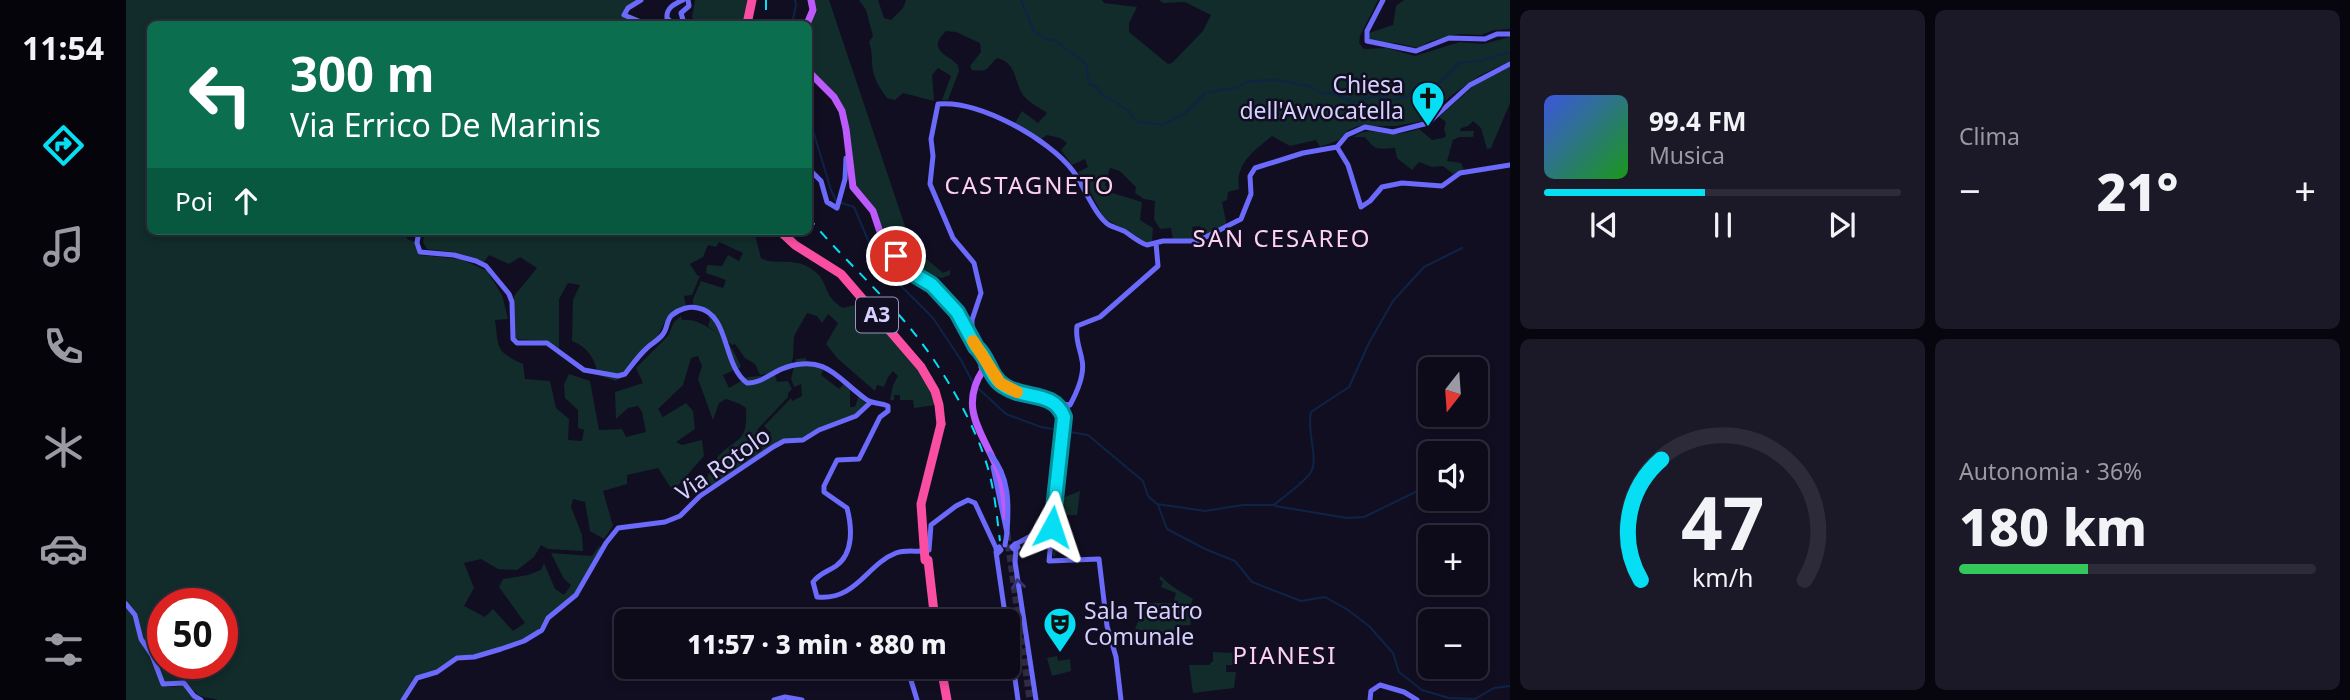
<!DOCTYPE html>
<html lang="it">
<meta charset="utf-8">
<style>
body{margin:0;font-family:"Noto Sans",sans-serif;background:#1b1827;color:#f1f3f6;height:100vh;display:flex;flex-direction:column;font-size:26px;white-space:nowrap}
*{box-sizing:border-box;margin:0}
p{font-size:23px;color:#9a9aa2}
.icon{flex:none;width:38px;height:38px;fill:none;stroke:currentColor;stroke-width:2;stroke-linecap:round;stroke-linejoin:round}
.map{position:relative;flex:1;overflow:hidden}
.drawer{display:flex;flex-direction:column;gap:10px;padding:10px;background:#07060e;width:840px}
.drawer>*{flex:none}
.guide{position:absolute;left:21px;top:21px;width:665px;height:214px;border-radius:10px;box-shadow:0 4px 10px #0003,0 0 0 2px #2d2b39;background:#0b6e4f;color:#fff;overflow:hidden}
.needle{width:46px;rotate:197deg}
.tools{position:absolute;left:1292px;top:357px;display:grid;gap:14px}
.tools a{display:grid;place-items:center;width:70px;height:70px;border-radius:10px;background:#0d0a1a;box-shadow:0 4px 10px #0003,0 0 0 2px #2d2b39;font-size:35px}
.speed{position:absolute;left:21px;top:588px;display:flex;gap:14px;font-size:35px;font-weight:700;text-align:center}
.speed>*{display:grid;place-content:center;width:91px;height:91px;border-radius:50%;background:#0d0a1a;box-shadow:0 4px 10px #0003,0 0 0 2px #2d2b39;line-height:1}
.speed .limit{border:10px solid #d22;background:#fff;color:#111}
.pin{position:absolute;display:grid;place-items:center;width:60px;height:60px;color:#fff;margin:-30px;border:4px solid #fff;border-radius:50%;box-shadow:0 2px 7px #0007}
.me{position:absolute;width:77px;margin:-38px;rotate:5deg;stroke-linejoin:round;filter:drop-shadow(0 0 5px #0008)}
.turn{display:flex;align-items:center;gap:24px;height:147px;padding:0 28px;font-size:32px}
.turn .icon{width:91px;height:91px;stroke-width:2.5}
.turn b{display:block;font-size:49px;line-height:60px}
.then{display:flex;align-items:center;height:66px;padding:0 28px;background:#0003;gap:14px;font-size:26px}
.big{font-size:52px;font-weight:800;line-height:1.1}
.drawer .widget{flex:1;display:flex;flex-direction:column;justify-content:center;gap:10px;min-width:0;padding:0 24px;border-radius:10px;background:#1b1827}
.drawer .dial{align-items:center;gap:0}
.dial svg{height:182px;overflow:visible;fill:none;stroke:#2d2b39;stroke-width:7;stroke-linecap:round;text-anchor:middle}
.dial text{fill:#f1f3f6;stroke:none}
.song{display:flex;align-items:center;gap:21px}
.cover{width:84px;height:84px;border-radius:10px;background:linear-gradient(135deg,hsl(230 70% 55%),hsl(120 70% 35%))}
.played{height:7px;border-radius:4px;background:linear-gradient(90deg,#06dff3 45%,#2d2b39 45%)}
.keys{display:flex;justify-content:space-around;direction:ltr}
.heat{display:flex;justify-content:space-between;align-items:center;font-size:38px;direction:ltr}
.charge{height:10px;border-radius:5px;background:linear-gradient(90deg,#34c759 36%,#2d2b39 0)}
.drawer .tiles{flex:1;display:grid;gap:10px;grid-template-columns:repeat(2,1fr)}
.trip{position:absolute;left:488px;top:609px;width:406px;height:70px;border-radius:10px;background:#0d0a1a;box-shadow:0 4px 10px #0003,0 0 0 2px #2d2b39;font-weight:800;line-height:70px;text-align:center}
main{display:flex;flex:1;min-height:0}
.dock{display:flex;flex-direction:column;width:126px;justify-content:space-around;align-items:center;background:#05040a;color:#9a9aa2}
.dock .icon{width:49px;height:49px}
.dock .on{color:#06dff3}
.dock b{font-size:32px;color:#f1f3f6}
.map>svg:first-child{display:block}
.green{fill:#112c2a;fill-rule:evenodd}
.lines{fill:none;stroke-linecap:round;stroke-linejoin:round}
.stream{stroke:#0e2446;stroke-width:2}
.primary-tunnel{stroke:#2e2b43;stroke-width:7;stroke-dasharray:7 3.5;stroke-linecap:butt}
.secondary{stroke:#6b6afb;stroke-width:5}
.primary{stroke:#bd5afb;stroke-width:7}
.highway{stroke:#fa4ea3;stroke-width:9}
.rail{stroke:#06dff3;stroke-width:2;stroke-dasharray:10 9;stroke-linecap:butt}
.secondary-bridge{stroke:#6b6afb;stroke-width:5}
.highway-bridge{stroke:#fa4ea3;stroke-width:9}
.oneway{stroke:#353379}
.route-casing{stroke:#04919e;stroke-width:18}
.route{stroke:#06dff3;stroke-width:12}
.slow{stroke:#f59e0b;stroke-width:12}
.labels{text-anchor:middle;stroke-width:5;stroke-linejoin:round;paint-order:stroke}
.shield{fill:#110e22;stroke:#9a96bc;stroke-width:2}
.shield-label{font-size:21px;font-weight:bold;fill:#d5d0fe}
.poi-label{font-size:23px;fill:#d5d0fe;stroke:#110e22;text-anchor:end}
.street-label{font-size:23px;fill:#d5d0fe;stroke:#110e22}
.neighbourhood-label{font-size:24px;letter-spacing:2px;fill:#fed2ee;stroke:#110e22}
</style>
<main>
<nav class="dock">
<b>11:54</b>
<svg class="icon on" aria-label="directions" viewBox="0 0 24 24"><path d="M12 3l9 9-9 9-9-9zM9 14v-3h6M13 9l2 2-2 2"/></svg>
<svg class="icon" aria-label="music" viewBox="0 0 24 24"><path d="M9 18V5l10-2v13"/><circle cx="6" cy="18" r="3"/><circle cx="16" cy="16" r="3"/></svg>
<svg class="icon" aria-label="phone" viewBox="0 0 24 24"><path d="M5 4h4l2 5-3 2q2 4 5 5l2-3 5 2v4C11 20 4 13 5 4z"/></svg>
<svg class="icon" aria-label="climate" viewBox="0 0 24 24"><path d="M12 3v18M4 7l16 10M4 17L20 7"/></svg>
<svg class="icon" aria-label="car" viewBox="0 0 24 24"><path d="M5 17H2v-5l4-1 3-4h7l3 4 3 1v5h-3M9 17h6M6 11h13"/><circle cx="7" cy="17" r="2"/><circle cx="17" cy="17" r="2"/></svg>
<svg class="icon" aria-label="filters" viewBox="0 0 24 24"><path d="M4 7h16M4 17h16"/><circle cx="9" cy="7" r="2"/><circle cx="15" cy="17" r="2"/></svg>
</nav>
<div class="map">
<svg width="1384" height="700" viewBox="0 0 1384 700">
<rect width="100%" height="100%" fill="#110e22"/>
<path class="green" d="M0,0H512L498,9L497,16L516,24H24V231H248L249,236H259V231H280L281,239L289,242L293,255L335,259L361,271L376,295L382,319L369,320C373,349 369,351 397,364L399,379L424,381L430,408L443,419L442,440L456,441L458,430L452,428V410L439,398L438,384L443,374L464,381L473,430L496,429L500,437L520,432L516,412L512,406L502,408L490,419L489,392L517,383L510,368L542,336L548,322L555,316L556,320C572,318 594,333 604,346C609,352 612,360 615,367L597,375L603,388L622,377L649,375L651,382L662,381L666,389L662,393V397L631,430L639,440L645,433L638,426L665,398L666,401L676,396L675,384L668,387L665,379L670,359L680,358L681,366L698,368L695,375L713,389L719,383L724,388V407H729L733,395L740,404L729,414L677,438L646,445L578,491C581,481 583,467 590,459C609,436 622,447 620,408L614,404L600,399L593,403L587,420L572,379L576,366L572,356L565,358L557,385L532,409L537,417L560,403L567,411L569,429L550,442L556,445L576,440L578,456L547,491L532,468L501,475V484L477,491L487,526L478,539L464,531L459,502L447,499L445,507L456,535L457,551L422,549L415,545L408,557L391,570L372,569L355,559L338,563L348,588L338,606L359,617L367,609L387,631L399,623L373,587L377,579L402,575L415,570L418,563L429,589L438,595L445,585L438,579L425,553L466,556L473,546L475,547L448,594L414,628L397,639L375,647L347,655L330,656L310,670L289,676L275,700H92C68,694 77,700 59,681L39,683L26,649L17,638L11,614L0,602ZM37,604H96V663H37Z
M569,0H621L618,24H571L566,17Z
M688,0H703L783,238L797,256L817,273L824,270V275L816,278L807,276L792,272L781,265L760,239L731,188L717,109L684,71L682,28L691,11Z
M733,0H752L758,18L765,20L777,8L780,0H976L978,3L1011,7L1003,23V32L1042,64L1046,63L1077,31L1085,15L1059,2L1037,3L1033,0H1252L1234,36L1233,43L1238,49L1261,48L1289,56L1334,42L1357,44L1384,37V61L1353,76L1326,95L1297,121L1270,126H1232L1221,131L1213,140L1194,147L1190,140L1164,146L1146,136C1128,151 1109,163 1113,189L1102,192L1101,200L1096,202L1101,226L1079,236L1074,226L1066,227L1069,239L1047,240L1045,228L1034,229L1028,219L1029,201L1018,199L1009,193L1010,187L994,171L984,168L979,185L986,193L1016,202L1014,220L1027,228L1026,241L1020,243L977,217L965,193L952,172L962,167L959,159L946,165L935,150L941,143L934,138L921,135L915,139L889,123L896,111L912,123L921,113C914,108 902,102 897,95C888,81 891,63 871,58C859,69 864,72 846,70L844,66L855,52L854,43L830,32L820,31C801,50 819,53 832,65L833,71L822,100H816L825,76L812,68L806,75L808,101L777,93L769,100L761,98C755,90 749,81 747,71C745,60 747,52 743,42L747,36L740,10Z
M1278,0H1384V29L1368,30L1355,35L1333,34L1305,41L1292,48L1270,43L1245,42L1242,36L1243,33L1267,25L1270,6Z
M1384,67V103L1365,148L1361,149L1355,128L1347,121L1342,126L1335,128L1334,131H1348L1347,137H1333L1327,140L1321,161L1335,163L1338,170L1327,174L1317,166L1306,167L1293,162L1286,170L1271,158L1269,148C1251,149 1250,151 1239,137H1228C1241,127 1253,134 1269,134C1277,134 1285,131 1293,129L1306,140L1317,138L1320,136L1318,129L1320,122L1313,117L1351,83Z
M299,231H622L629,235L635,258C649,267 666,255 687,270C703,280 696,296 717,308L737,303C764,334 800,365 809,405L788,408L787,400H774V395H768V400H764L767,385L772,376L767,371L762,377L758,387L751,385L749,391L712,359L700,344L712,323L702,314L696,323L691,316L681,313L668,336L667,358L663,370L634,375L629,364L619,358L609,344L606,345L582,326L584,320L579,310L567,306V299L575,281L597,288L600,280L580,273L581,265L596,266L602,255L613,261L617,253L593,242L590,247L582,245L577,257L564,264L571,275L574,276L566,295L558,296L560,306L541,317L531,338L517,348L490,381L472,375C469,359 462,347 446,341L447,300L454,285L442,283L433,299V348L421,341L389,339L388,296L411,268L394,257L383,264L363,255L358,262L328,252L301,249L297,242Z
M954,491L951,515H939L937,525L940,527H934L929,556H927L934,499Z
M1035,576C1047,589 1053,590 1067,599L1063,610L1065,625L1049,626L1047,635L1009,629L1020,603H1047L1050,593L1035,587L1037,582L1033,579Z
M0,608L8,617L35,684L41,687L58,686L71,700H0Z
M1087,652L1108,653L1109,665H1100V672H1110L1108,688L1067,693L1063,665H1083L1087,661Z
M931,656L932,661L944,659L945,671L926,676L921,658Z"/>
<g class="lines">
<path class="stream" d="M895,0L908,31L919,39L930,41L960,64L963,84L971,87L974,93L1002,110L1011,122L1037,125L1059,113L1079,93L1112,87L1122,81L1153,80L1186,87L1195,93H1205L1228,102L1251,96L1266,100L1282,96L1291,87H1305L1313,83L1333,63L1357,60L1384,52
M666,24L670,5L669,0
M682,114L705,190L710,201L728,207L748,254L771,282L807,318L835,360L847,383
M853,389L880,414L915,427L962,435L1017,481L1022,496L1031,504L1079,511L1117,505H1148C1157,497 1179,482 1185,472C1193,458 1180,430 1185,412L1223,387L1243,343L1267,301L1298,267L1336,248
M1032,505L1041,529L1079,549L1109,561L1126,582L1175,601L1199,597L1222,610L1243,626L1267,653L1273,672L1296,690L1323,698L1349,699L1368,688L1384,686
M1149,506L1221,518L1238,517L1304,485"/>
<path class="primary-tunnel" d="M881,534L904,700"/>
<path class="secondary" d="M515,0L502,8L498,15L520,24
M562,0L563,6L555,13L557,20L563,24
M1257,0L1241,31V41L1290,51L1323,38L1359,39L1371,34H1384
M547,24L541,18C540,8 548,4 557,0
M1211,147L1222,165L1235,207L1244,201L1256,187L1276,183L1316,186L1334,173L1384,165
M1211,147L1221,135L1239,127L1267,132L1302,123L1344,85L1384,64
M682,168L695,181L701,202L711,208L719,179L720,158L723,157
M293,231L291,243L294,252L328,255L350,261L360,266L383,294L386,302L387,339L391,343H421L458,370L492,376L499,374C506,365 513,355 521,348C526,343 533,340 537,334C542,328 540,320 546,315C553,309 563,306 572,308C604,314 596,365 621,383C635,384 647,371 661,367C702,355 711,379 741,400C748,404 755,403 762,406V411L754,417L733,459L711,460L698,486V492L721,508C726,527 728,553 710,566C701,572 694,573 687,582L691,597C730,601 741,564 770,553C781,549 793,553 803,550L805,525L830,506L842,500L849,503L870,548
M849,345L851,342L846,327V320L855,293L848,263L827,238L804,184L807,156L805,139L812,104C853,100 923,139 947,171C958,186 969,216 983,225C987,227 993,229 998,231C1006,236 1012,242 1021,245L1037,241H1072L1115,219L1125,194L1124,176L1129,168L1177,153L1211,147
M862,367L877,386L930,403L937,414
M930,403L944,405C950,394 959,374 956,360C954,348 949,340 951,326L974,317L1032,266L1030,243
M867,467L881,533L879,545
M927,527L939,412L942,406
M926,530L923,561L973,559L981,626L990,657L995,700
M889,544L892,547L889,550L886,547Z
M890,544L921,527
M873,547L875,550L872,553L870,549Z
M890,550L889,562L910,700
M870,552L880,621
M0,604L9,615L15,639L26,655L37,684L58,683L68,696L75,700
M882,630L892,700
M781,667L791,700
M277,700L291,678L311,672L331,658L348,657L375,649L398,641L416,630L422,618L450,595L480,543L492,528L539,522L554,516L574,496L647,447L658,441L677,440L693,430L730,416L745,402
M648,700L659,697L676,700
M1244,700L1245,691L1254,685L1278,692L1291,700"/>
<path class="primary" d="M681,24L687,10L685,0
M682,71L708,97L716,111L720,129L727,187L747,211L757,241L781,269L806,285L831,312L854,354L857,365
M859,364L862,368L858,370L856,367Z
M857,370C831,410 859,435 873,473C878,487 879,502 880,517"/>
<path class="highway" d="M621,24L626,0
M654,231L669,245L715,274L795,367L809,391L813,405L815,424
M802,560L809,621
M815,667L821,700"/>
<path class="rail" d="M640,0V24
M682,217C710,251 744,282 773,315C809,355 849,420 863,472C869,494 871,518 874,541"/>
<path class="secondary-bridge" d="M864,454C884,477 883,504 881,533"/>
<path class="highway-bridge" d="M799,560L795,504L815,424"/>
</g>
<defs><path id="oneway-chevron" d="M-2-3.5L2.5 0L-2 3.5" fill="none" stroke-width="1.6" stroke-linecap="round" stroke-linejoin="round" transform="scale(1.75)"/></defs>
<use class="oneway" href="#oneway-chevron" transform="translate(892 584) rotate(-98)"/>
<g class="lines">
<defs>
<path id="route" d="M770,256L786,273L806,285L831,312L850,347C863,358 863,377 878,386C898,400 928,390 938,417L926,527"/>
</defs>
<use href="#route" class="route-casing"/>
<use href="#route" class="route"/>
<path class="slow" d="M847,341L874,383L891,392"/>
</g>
<defs>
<symbol id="church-pin" viewBox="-11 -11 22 30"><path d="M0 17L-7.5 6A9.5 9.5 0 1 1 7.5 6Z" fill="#06dff3" stroke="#110e22"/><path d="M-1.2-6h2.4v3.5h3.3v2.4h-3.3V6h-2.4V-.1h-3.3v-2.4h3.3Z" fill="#111"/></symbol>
<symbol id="theatre-pin" viewBox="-11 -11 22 30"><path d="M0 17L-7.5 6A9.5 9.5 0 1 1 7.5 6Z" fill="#06dff3" stroke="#110e22"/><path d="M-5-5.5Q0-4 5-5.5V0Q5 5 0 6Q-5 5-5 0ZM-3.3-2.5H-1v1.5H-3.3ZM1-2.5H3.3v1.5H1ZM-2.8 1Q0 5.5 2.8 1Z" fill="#111"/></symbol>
</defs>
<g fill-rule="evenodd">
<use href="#church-pin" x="1283" y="79" width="38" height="52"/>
<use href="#theatre-pin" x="915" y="605" width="38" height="52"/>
</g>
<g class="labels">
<rect class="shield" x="730" y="297.5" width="42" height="35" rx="5"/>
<g class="shield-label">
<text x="751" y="322">A3</text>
</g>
<g class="poi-label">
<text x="1278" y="93">Chiesa<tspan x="1278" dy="26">dell'Avvocatella</tspan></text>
<text x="958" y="619" text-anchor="start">Sala Teatro<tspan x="958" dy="26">Comunale</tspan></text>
</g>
<g class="street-label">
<text transform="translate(597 464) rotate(-35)" y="8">Via Rotolo</text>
</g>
<g class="neighbourhood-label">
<text x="904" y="194">CASTAGNETO</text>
<text x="1156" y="247">SAN CESAREO</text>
<text x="1159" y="664">PIANESI</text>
</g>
</g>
</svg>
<div class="tools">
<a><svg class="needle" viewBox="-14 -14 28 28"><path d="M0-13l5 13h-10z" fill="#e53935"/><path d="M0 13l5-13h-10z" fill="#9a9aa2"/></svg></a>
<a><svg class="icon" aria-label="sound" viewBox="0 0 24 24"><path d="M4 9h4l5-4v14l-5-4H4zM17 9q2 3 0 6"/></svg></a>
<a>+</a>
<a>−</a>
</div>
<div class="speed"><div class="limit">50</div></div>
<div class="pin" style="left:770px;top:256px;background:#d93025"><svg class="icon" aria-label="arrive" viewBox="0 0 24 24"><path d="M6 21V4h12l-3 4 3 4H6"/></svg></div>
<svg class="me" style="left:926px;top:527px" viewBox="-20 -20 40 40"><path d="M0-17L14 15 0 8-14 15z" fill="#06dff3" stroke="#fff" stroke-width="4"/></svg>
<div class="trip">11:57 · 3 min · 880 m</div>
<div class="guide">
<div class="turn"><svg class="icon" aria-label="left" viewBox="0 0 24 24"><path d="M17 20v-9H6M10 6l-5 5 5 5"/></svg><div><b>300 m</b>Via Errico De Marinis</div></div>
<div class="then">Poi<svg class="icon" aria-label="ahead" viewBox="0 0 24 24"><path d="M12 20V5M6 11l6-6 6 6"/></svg></div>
</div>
</div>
<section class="drawer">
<div class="tiles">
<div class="widget">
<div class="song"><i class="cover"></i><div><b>99.4 FM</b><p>Musica</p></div></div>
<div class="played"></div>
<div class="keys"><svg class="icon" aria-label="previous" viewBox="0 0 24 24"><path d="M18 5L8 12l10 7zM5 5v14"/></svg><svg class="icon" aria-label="pause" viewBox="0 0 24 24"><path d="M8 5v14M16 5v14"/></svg><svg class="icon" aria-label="next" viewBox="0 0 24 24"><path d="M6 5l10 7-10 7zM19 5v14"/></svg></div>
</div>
<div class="widget"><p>Clima</p>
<div class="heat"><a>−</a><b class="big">21°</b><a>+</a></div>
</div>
<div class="widget dial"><svg viewBox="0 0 100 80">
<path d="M14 69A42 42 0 1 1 86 69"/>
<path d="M14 69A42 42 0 0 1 23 16" stroke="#06dff3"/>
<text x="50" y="56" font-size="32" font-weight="700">47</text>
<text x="50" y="72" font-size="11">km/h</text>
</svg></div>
<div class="widget"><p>Autonomia · 36%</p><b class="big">180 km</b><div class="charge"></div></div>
</div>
</section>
</main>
